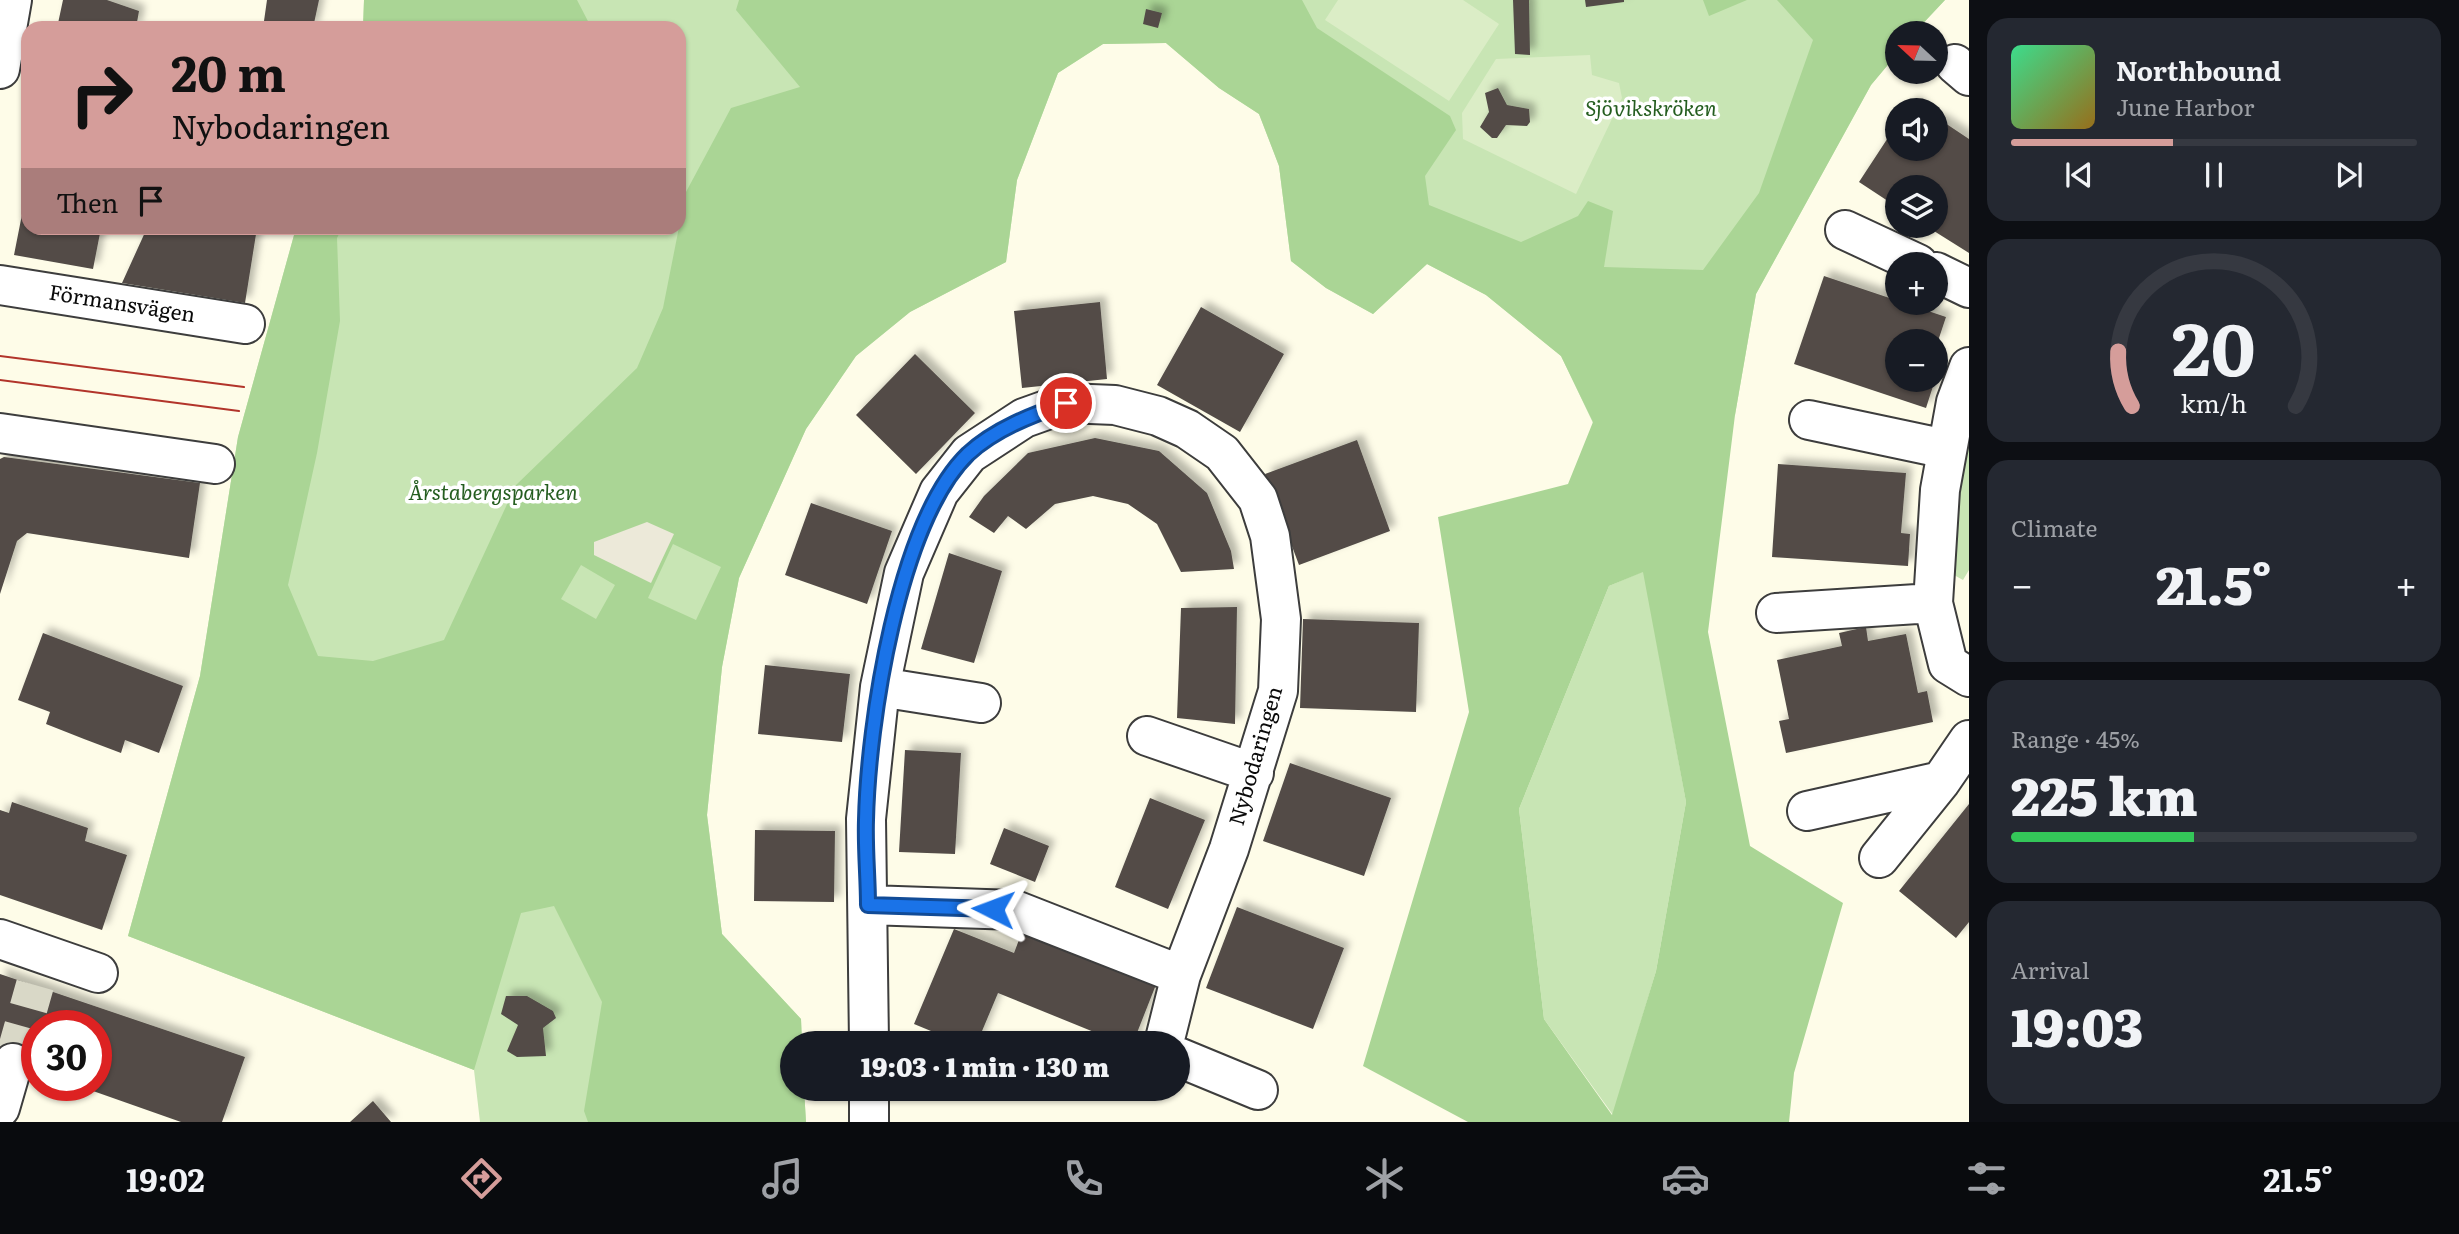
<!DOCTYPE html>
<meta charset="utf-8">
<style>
body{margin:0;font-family:Literata,serif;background:#242831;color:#f1f3f6;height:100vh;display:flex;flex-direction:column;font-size:26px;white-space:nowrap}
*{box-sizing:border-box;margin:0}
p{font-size:23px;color:#9ea1a6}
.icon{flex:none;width:38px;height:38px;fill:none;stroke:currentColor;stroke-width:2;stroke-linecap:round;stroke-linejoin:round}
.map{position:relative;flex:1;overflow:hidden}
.panel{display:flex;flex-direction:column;gap:18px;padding:18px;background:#0d0f14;width:490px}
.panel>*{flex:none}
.banner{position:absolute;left:21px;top:21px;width:665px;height:214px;border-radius:21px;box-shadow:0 2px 5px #0004;background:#d59d9a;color:#111;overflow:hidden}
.needle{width:46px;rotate:292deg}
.buttons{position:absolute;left:1885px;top:21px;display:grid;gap:14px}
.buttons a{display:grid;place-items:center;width:63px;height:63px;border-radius:50%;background:#171b24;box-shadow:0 2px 5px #0004;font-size:35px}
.speed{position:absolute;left:21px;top:1010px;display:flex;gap:14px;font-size:35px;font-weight:700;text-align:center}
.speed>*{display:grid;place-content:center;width:91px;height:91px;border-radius:50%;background:#171b24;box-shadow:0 2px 5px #0004;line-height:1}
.speed .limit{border:10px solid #d22;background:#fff;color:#111}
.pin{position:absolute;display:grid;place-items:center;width:60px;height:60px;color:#fff;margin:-30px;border:4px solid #fff;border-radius:50%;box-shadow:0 2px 7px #0007}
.me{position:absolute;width:77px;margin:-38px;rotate:273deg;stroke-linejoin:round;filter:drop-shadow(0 0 5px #0008)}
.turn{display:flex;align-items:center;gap:24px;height:147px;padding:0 35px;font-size:32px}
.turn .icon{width:91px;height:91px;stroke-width:2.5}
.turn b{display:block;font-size:49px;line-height:60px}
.then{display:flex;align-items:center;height:66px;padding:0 35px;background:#0003;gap:14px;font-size:26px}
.big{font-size:52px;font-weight:800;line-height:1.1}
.panel .tile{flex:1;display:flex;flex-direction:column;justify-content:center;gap:10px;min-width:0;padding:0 24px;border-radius:21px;background:#242831}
.panel .dial{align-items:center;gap:0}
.dial svg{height:182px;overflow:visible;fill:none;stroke:#363941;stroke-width:7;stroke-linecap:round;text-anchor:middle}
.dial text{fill:#f1f3f6;stroke:none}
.song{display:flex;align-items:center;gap:21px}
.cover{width:84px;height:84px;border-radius:10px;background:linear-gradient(135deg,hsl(150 70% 55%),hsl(40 70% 35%))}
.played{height:7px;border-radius:4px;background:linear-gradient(90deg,#d59d9a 40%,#363941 40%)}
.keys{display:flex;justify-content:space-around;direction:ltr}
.heat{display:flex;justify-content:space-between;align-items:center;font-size:38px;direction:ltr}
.charge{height:10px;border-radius:5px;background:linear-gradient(90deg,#34c759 45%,#363941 0)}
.trip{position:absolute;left:780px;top:1031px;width:410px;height:70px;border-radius:35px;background:#171b24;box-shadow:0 2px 5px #0004;font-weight:800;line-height:70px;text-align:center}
.tabs{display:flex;height:112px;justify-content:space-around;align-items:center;background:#090b0e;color:#9ea1a6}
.tabs .icon{width:49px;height:49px}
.tabs .selected{color:#d59d9a}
.tabs b{font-size:32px;color:#f1f3f6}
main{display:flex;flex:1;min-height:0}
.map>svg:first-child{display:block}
.green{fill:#c8e5b4}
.forest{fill:#aad595;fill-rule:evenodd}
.pitch{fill:#dbedc6}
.plaza{fill:#ece9d9}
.building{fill:#524c47;filter:url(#shadow)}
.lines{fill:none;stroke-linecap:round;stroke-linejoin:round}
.minor-tunnel{stroke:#d9d8c7;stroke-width:38;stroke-dasharray:38 19;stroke-linecap:butt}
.minor-casing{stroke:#3d3d3d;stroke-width:42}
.minor{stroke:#fff;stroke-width:38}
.tram{stroke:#b2342a;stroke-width:2}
.route-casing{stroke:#114b97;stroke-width:18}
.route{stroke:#1a73e8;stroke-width:12}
.labels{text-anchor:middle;stroke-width:7;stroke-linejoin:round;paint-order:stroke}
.park-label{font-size:21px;font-style:italic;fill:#245d1f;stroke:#fff}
.street-label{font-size:21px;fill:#0a0a0a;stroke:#fff}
</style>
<main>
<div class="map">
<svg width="1969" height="1122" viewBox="0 0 1969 1122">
<defs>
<filter id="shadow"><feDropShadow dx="6" dy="-6" stdDeviation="3.5" flood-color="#0004"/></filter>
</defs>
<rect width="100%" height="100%" fill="#fefce8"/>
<path class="green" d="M364,0H1945L1914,33H1897V54L1871,85L1756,294L1735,415L1593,423L1561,356L1486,295L1427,264L1373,314L1326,288L1291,261L1279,166L1259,114L1219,88L1166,43L1103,44L1058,73L1017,180L1006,262L910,312L856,356L806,429L739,578L722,667L707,815L722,934L801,1019L802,1043H793V1088L804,1089L806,1122H480L474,1070L128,936L200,676L238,437L296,228H679V28H363Z
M1969,402V570L1963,580L1945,570Z
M1644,571L1686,802L1656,971L1613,1115L1544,1019L1519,809L1609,586Z"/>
<path class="forest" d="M364,0H577L591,27L363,28Z
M739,0H1302L1317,28L1450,116L1456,130L1425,176L1429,205L1521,242L1578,216L1588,201L1613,211L1604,267L1703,270L1759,193L1813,40L1777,0H1945L1914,33H1897V54L1871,85L1756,294L1735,415L1708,632L1750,846L1843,903L1794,1073L1789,1122H1468L1363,1066L1469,712L1438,517L1568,484L1593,422L1561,356L1486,295L1427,264L1373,314L1326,288L1291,261L1279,166L1259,114L1219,88L1166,43L1103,44L1058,73L1017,180L1006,262L910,312L856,356L806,429L739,578L722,667L707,815L722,934L801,1019L802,1043H793V1088L804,1089L806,1122H588L584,1111L602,1002L554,906L521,913L474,1070L128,936L200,676L238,437L296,228H342L337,238L340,321L317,453L288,585L318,656L373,661L444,640L516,485L637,368L663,308L686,192L731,108L800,87L736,10ZM673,544L721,567L696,620L648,598ZM581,565L615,585L596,619L561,599ZM1643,572L1686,802L1656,971L1612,1115L1544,1019L1519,809L1609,586Z
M1703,0H1747L1709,16Z"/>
<path class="pitch" d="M1338,0H1463L1499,24L1449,101L1325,20Z
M1590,55L1592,75L1619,83L1622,98L1576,194L1463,139L1462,113L1496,59Z"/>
<path class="plaza" d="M647,522L674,534L651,583L594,555V542Z"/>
<path class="building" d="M63,0H107L139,11L136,28H57Z
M267,0H319L313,28H263Z
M1513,0H1529L1530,55L1515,54Z
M1585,0H1624V2L1586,7Z
M1146,9L1162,13L1158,28L1143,24Z
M1498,88L1507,105L1529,109L1530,122L1527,126L1506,125L1497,138H1492L1480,127L1489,112L1485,93Z
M1912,101L1925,110H1906Z
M1936,117L1969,139V253L1926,226H1936V187H1897V207L1859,182L1897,124V149H1936Z
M27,189L28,228H101L93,269L14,255Z
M147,228H257L245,303L122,283Z
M1824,276L1946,317L1936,347V341H1897V380H1935L1926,408L1794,364Z
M1100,302L1107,379L1022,388L1014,311Z
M1201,307L1284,354L1240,432L1157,385Z
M915,354L975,413L916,474L856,415Z
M1095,438L1159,451L1207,493L1231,551L1234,569L1181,572L1157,524L1128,504L1093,496L1055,504L1026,529L1008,516L994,533L969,517L984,496L1028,453Z
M1357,440L1390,531L1299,565L1265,474Z
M4,457L200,483L189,558L27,533L17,541L0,594V459Z
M1778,464L1906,473L1901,533L1910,534L1908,566L1772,557Z
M811,503L892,531L867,604L785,575Z
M949,553L1002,571L974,663L921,649Z
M1237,607L1235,724L1177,718L1181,608Z
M1303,619L1419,623L1416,712L1300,708Z
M1866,627L1868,641L1906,634L1918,693L1927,691L1933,722L1786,753L1779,721L1789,719L1777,660L1842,646L1839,633Z
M43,633L183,686L159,753L125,740L121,753L84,739L46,724L50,712L18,700Z
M765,665L850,674L842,742L758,734Z
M905,750L961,753L955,854L899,852Z
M1290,763L1391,798L1364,876L1263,841Z
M1150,798L1205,820L1168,909L1115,887Z
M12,802L88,828L85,841L127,855L102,930L0,895V810L9,813Z
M1969,804V922L1956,938L1899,891Z
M1004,828L1049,846L1035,882L990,864Z
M755,830L835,831L834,902L754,901Z
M1237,907L1344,948L1313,1029L1206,988Z
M1025,924L1159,977L1133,1043H1121L998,993L977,1043H960L914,1024L954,929L1014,953Z
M0,974L245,1057L222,1122H181L76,1085H96V1026H37V1072L0,1059Z
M506,996H527L553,1011L556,1018L543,1028L546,1056L517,1057L507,1051L518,1025L501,1014Z
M373,1101L391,1122H350Z"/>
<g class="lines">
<path class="minor-tunnel" d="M13,1063L35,985"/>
<defs>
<path id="minor" d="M1955,64L1969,76
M0,69L12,0
M1845,230L1918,264
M1936,272L1969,288
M0,285L245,324
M1969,367L1956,402L1940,490L1933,603L1948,664L1969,677
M1809,420L1946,449
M0,433L215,464
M1776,613L1933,603
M880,687L981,703
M1147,736L1254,773
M1807,811L1941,781
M1879,858L1941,781L1969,740
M868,905L1015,910L1181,975
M0,939L98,973
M869,1043L866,819L880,687L904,573L939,492L969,454L1024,418L1066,403L1115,405L1158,416L1187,429L1222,453L1258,499L1270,536L1281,619L1278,691L1229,849L1181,975L1164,1043
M1178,1057L1258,1090
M869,1088V1122
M0,1108L13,1063"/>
</defs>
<use href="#minor" class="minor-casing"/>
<use href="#minor" class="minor"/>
<path class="tram" d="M0,356L244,387
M0,380L239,411"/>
</g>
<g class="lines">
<defs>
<path id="route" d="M993,909L868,905C868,877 865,849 866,820C868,725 898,522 968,454C995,429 1032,415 1066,403"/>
</defs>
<use href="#route" class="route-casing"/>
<use href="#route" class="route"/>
</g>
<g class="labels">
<g class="park-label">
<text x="1651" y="116">Sjövikskröken</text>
<text x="493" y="500">Årstabergsparken</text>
</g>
<g class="street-label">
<text transform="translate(122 304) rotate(9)" y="7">Förmansvägen</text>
<text transform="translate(1256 756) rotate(-74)" y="7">Nybodaringen</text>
</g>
</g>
</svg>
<div class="buttons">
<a><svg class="needle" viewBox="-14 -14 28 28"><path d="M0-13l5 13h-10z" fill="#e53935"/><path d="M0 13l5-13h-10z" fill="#9ea1a6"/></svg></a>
<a><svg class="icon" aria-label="sound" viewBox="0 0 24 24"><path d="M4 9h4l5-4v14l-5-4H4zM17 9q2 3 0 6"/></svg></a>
<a><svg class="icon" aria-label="layers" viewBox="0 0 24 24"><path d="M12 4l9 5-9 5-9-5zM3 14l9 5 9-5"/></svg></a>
<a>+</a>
<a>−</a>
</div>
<div class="speed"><div class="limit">30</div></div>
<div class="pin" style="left:1066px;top:403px;background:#d93025"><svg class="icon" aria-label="arrive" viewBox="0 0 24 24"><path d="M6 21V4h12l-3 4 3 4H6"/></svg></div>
<svg class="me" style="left:993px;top:909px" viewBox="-20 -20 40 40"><path d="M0-17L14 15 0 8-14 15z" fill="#1a73e8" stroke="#fff" stroke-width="4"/></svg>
<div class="trip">19:03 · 1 min · 130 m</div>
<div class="banner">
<div class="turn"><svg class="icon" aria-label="right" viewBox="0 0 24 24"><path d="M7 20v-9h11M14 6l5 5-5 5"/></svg><div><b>20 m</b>Nybodaringen</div></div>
<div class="then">Then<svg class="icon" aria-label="arrive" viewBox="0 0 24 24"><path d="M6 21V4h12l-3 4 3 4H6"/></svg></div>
</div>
</div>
<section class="panel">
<div class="tile">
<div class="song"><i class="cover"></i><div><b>Northbound</b><p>June Harbor</p></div></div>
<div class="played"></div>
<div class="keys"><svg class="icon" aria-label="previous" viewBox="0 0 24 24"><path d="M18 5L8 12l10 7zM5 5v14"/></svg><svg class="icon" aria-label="pause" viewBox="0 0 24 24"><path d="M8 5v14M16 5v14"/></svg><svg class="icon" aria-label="next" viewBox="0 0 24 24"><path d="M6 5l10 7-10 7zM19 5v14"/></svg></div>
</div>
<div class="tile dial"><svg viewBox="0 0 100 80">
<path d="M14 69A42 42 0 1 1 86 69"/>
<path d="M14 69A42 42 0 0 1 8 45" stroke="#d59d9a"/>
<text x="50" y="56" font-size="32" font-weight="700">20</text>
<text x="50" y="72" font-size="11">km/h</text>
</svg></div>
<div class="tile"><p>Climate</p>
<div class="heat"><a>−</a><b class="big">21.5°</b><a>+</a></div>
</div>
<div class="tile"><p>Range · 45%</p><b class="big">225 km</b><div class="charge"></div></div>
<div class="tile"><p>Arrival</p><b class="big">19:03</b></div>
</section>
</main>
<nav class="tabs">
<b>19:02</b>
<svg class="icon selected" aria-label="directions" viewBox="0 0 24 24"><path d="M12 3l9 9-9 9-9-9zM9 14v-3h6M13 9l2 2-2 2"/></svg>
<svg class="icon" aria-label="music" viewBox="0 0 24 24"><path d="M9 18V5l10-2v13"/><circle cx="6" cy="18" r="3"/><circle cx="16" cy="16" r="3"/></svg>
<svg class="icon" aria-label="phone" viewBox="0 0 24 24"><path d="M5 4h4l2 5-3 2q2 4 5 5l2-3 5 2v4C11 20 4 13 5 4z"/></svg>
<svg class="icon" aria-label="climate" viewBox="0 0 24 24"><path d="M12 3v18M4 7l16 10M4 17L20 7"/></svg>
<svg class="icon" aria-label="car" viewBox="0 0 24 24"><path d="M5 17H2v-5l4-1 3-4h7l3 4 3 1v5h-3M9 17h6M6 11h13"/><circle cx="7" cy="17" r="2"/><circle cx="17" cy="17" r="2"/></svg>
<svg class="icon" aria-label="filters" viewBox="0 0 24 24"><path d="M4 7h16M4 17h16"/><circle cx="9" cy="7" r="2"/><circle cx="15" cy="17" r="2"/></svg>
<b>21.5°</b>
</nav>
